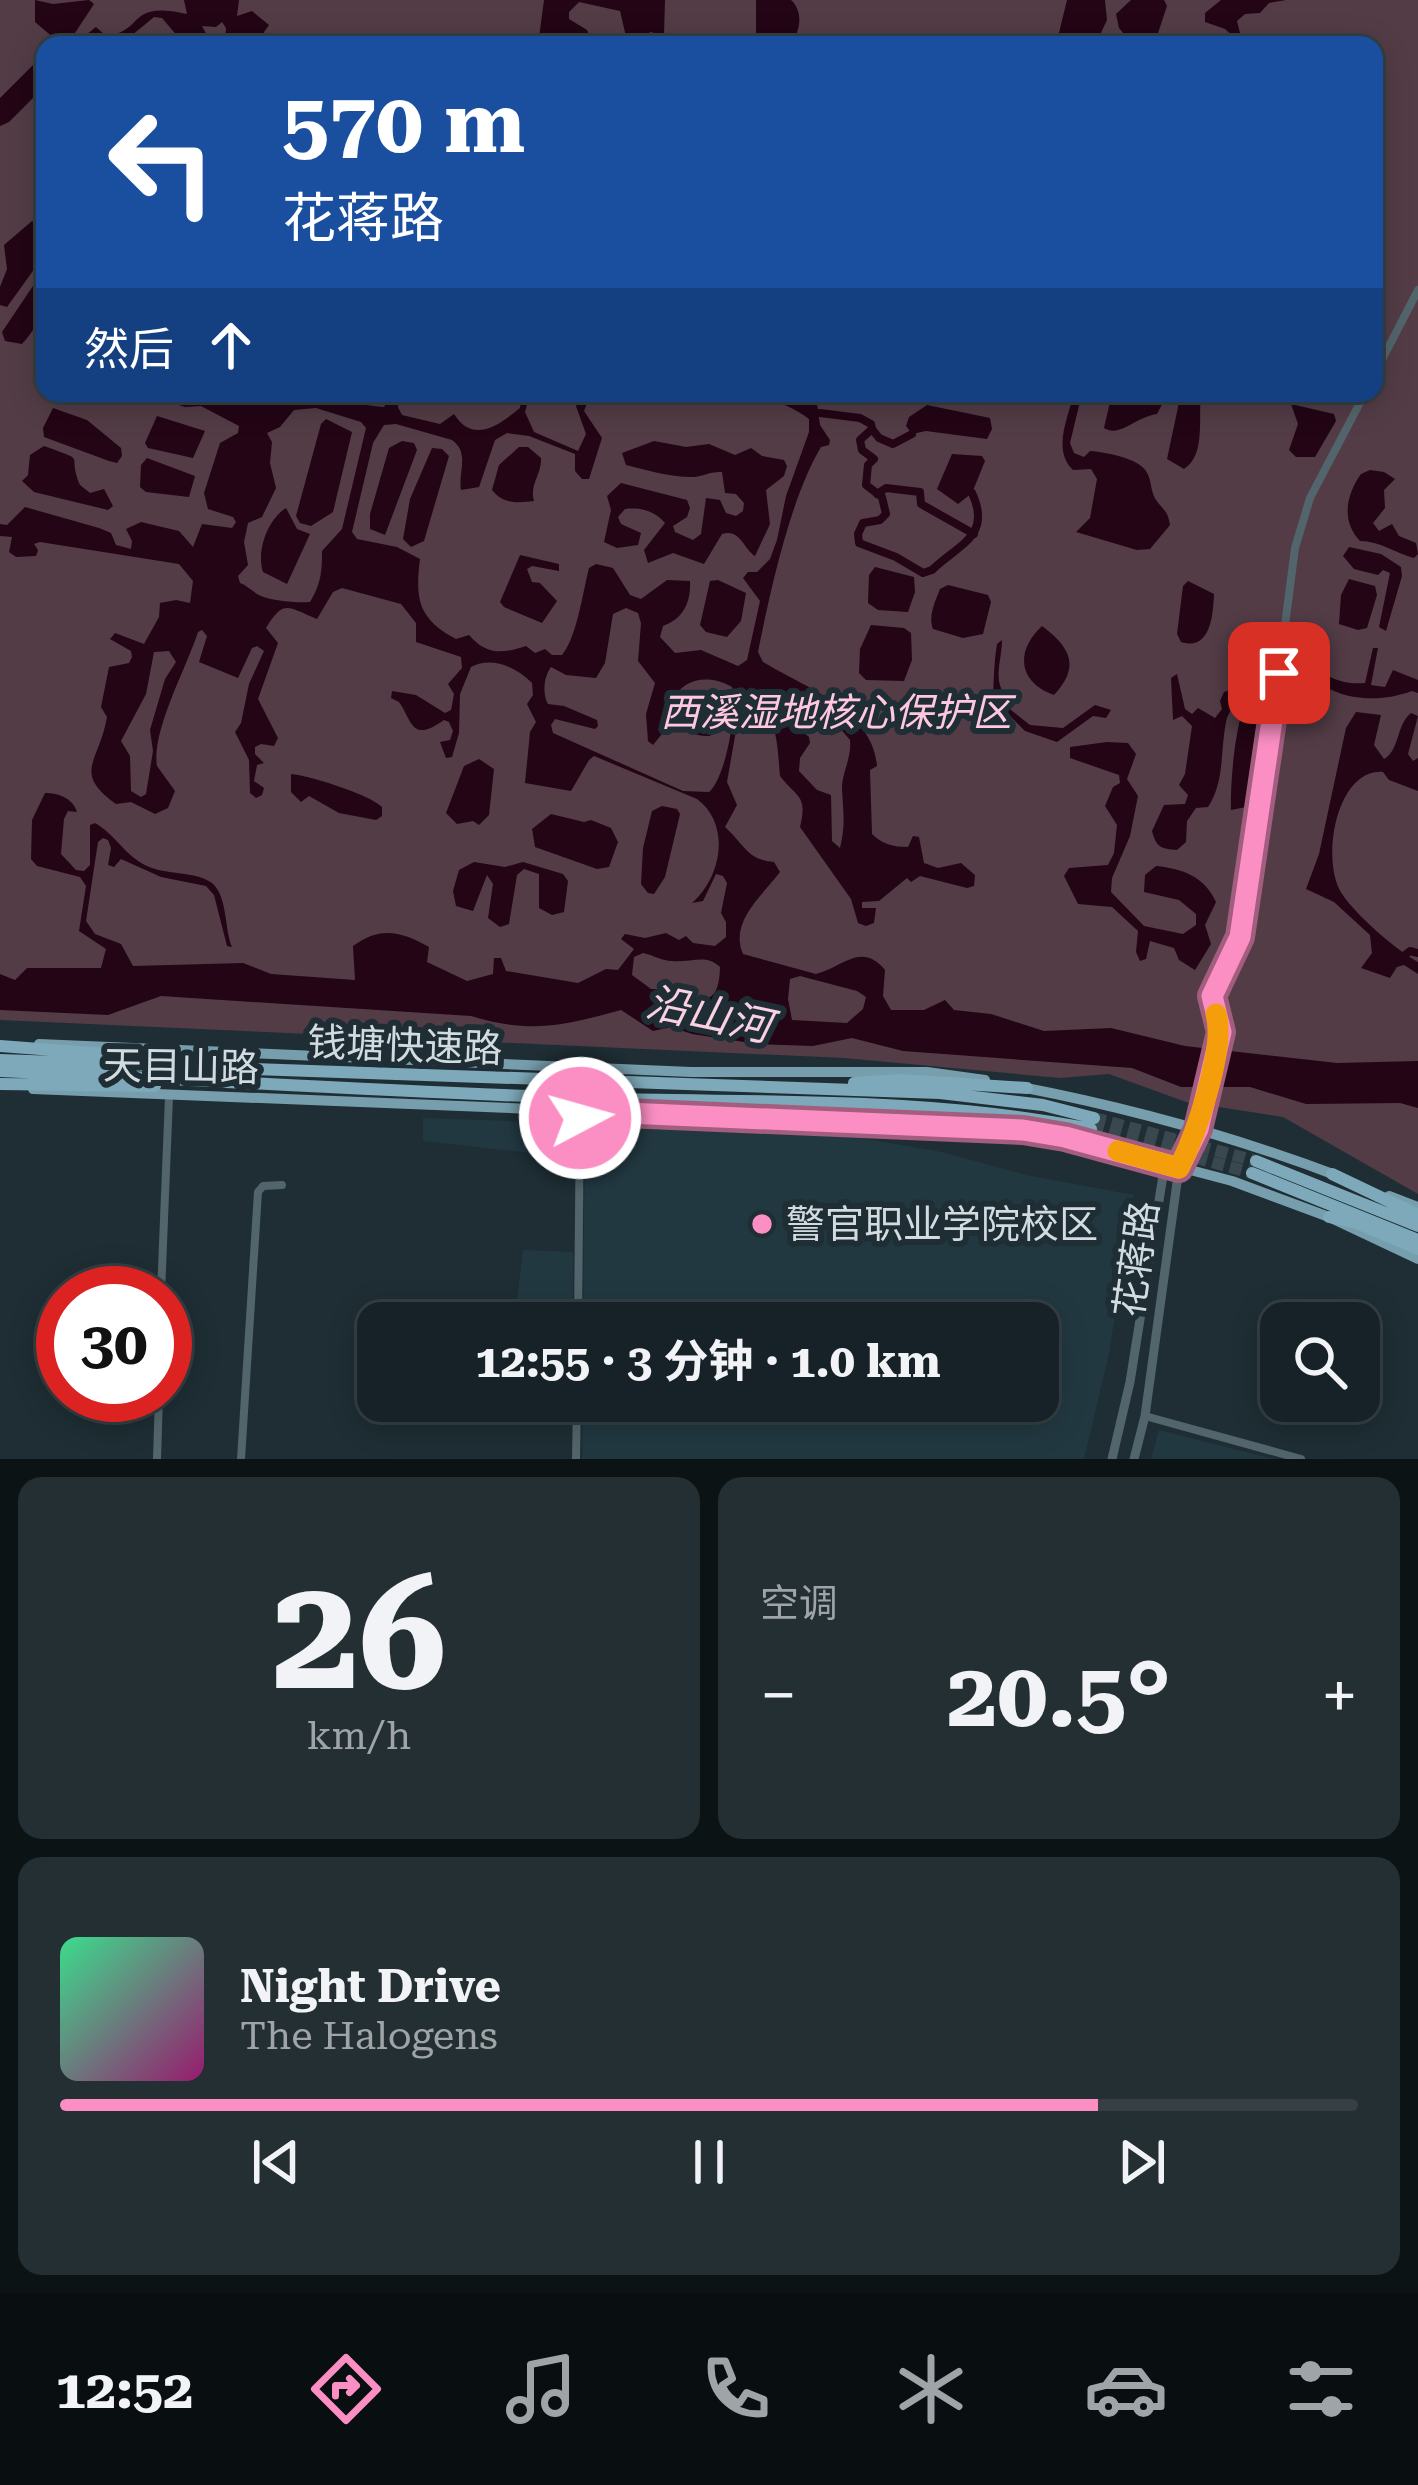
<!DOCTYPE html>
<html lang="zh">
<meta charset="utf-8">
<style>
body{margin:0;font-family:"Roboto Serif","Noto Sans SC",serif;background:#232f33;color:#f1f3f6;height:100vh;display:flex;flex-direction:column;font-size:45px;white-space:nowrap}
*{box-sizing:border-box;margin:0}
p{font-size:39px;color:#9ea4a7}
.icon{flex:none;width:66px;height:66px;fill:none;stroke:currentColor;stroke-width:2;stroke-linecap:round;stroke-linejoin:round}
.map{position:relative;height:1459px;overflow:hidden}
.drawer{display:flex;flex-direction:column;gap:18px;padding:18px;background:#0c1315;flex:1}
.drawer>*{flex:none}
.top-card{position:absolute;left:36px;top:36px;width:1347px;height:366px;border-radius:24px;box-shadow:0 6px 30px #0003,0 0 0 3px #353f44;background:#1a4fa0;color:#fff;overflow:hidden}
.buttons{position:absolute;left:1260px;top:1302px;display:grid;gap:24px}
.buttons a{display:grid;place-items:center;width:120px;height:120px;border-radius:24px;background:#162227;box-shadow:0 6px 30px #0003,0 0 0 3px #353f44;font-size:60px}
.speed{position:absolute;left:36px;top:1266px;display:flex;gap:24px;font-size:60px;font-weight:700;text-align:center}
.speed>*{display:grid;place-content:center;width:156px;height:156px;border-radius:50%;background:#162227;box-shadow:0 6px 30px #0003,0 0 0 3px #353f44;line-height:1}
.speed .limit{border:18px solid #d22;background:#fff;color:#111}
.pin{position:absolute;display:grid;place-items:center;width:102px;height:102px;color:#fff;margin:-51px;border-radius:24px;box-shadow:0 6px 18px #0006}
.me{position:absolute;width:132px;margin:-66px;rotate:84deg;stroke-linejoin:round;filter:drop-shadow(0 0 9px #0008)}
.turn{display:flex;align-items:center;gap:42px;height:252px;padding:0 48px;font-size:54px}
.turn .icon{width:156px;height:156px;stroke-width:2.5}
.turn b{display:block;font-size:84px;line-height:102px}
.then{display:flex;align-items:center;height:114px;padding:0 48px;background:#0003;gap:24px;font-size:45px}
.big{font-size:90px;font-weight:700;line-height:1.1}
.drawer .card{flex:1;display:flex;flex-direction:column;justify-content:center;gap:18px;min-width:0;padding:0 42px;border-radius:24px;background:#232f33}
.drawer .dial{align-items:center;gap:0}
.dial b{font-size:156px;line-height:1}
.song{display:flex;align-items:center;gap:36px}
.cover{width:144px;height:144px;border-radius:18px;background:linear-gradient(135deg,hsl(150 70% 55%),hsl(320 70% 35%))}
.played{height:12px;border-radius:6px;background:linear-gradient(90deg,#fb8fc4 80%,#353f44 80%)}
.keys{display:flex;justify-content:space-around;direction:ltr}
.heat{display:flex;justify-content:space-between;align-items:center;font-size:66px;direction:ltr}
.drawer .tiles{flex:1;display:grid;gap:18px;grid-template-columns:1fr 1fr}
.card:last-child{grid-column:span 2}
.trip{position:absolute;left:357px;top:1302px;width:702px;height:120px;border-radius:24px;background:#162227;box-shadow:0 6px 30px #0003,0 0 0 3px #353f44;font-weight:700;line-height:120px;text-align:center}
.tabs{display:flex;height:192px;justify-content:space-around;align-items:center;background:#090e10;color:#9ea4a7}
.tabs .icon{width:84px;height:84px}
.tabs .selected{color:#fb8fc4}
.tabs b{font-size:54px;color:#f1f3f6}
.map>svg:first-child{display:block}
.built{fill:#223841}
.green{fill:#533c46;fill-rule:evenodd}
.water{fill:#230515;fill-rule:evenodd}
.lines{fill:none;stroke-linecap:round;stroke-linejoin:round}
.canal{stroke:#230515;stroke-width:8}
.trunk-tunnel{stroke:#39484e;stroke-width:12;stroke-dasharray:12 6;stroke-linecap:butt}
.minor{stroke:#53656c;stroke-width:8}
.tertiary{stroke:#53656c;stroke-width:9}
.primary{stroke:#779ead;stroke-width:10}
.trunk{stroke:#7ea9ba;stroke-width:12}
.route-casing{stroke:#a35d7f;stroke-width:30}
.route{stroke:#fb8fc4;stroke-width:21}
.slow{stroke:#f59e0b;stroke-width:21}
.poi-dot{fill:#fb8fc4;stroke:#1e2e34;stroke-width:4.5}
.labels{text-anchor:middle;stroke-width:12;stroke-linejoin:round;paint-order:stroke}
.park-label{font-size:39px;font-style:italic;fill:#ffc8e0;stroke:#1e2e34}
.street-label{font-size:39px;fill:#d2dce0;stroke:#1e2e34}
.poi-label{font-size:39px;fill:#d2dce0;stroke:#1e2e34;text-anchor:start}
.water-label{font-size:42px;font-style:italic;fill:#fad0e2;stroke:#1e2e34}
</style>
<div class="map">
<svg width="1418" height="1459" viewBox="0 0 1418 1459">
<rect width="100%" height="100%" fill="#1e2e34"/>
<path class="built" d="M423,1118L568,1123L567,1157L423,1141Z
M585,1122L860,1138L942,1152L1026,1175L1134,1195L1109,1354L1084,1459H582L583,1401H1038V1323H583Z
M523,1250L573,1252V1308H516Z
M1159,1430L1273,1459H1151Z"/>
<path class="green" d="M0,0H1418V1194L1283,1117L1186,1102L1109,1074L1060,1078L844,1058L0,1020ZM45,45H1374V393H45Z"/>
<path class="water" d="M35,0L53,4L89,0L94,4L73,36L77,42L96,27L106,36C146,31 126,0 187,14L184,0H239L237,16L252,11L269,25L255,45H225L226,28L222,22L216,27L202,26L212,45H185L162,18L154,17L120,45H62L35,22Z
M544,0H665L664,35L650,32L642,45H628L620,11L579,2L569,12V19L587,30L591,38L587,45H538Z
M756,0H791C804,12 800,31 791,45H760L756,33Z
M1067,0H1105L1107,20L1099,37L1070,34L1068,40L1085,45H1056Z
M1131,0H1164L1167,6L1158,33L1144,45H1133L1119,28L1116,14Z
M1221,0H1286L1269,3L1260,13L1245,14L1237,21L1240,33L1262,44L1243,45L1225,29L1205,22V13Z
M45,53V86L9,122L0,126V98Z
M32,221L45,230V254L7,307L0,305V287L7,269L4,245Z
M39,277L45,278C45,304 41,324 22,344L5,341L2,332Z
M166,393H275L277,398L287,400L291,393C321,393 351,405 384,407L392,393H400L398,407L402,415L440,424L454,414C473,444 498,426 520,408L522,393H530L525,412L534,432L578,451L586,434L576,406L580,393H609L603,399L589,398L584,411L602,438L589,479H582L575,471V454L529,436L507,433L495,440L479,487L461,490C458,471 470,453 452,440L396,424L384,425L373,443L352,532L357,539L397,547L420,559C415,599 418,619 456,639L469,635C486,655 502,654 526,646L535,653L545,649L552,655H562C577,637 583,591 589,568L596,564L613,568L630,595L641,599L667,580L690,581C691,603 683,619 663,626L660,637L675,653L701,650L738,666L747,660L760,601L743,578L748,572H757L770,559L777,540L786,496L809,432V419C785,401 750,391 721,397L718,393H798L817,403L820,425L830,440L829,445L821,447C790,499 770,592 758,652L763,662C804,687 873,710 877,766L870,770L872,834C882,844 893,847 908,847L913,836L919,837L924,863L938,868L961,863L975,875L974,886L967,888L920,876L911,882L907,878L879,901L862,902V908H876L874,923L866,926L858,923L851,899L800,827C808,795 797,798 780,776C777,744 779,712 746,697L741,702L727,782L737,805L725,827C744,844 747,860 774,862L780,872C762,896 729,922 743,954L816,974C842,968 861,941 885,970L883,996L891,1010H924L945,1000L954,1010L991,1014L1044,1031L1111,1028L1185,1046L1337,1063L1418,1061V1108L1400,1103L1306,1104L1250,1087H1181L1132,1068L903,1051L852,1038L813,1046L757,1044L692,1034L671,1027L653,1031L621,1010C562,1026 530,1034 471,1016L161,996L108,1015L0,1010V974L15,980L27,968H101L106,949L79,931L86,886L80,877L37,866L31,859L32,820L45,793C58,793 73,798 77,812L68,811L64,819L61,854L76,870L84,871L90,865V825L95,823C116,835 125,856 147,866C165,875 196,871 212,883C228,897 224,928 232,947L227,946L214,895L206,886L161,877L121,859L114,867L108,865L111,848L108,840L103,838L98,842L86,921L95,934L121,944L133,966L243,963L271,974L355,980L353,946C380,926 401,931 429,947L427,962L467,981L493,974L494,958H501L506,971L578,983L606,969L618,970L634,949L621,939L625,934L645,938L666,933L679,940L686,936L693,943L715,946L726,937V922L721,913L727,883L723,876L716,874L703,901L692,903C722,877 731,824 697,799L594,756L589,760L571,791L525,783L530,732L536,722L527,704L533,695L532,683C516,667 492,656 471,667L460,694L459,733L452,757L446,758L440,742L450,740L453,731L449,722L444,720C411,744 412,720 399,702L391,698L392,691L416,695L445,713L451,710L454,694L448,684L462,668L461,657L416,642V623L401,604L342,588L333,592L317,619C287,607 284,599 266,628L278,643L258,699L278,738L274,746L261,744L255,747V754L264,763L257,765L254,781L264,788L262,795L256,798L250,793L249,760L235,732L241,723L249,684L264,651L257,646L252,648L238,678L199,662L207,636L202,630L198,632C186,669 151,732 157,766L175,791L168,808L155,814L131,802L116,804C72,772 99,763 107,717L101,707L109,667L129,663L132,657L131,651L110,639L115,633L144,644L159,617L160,603L176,600L190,603L193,581L179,564L40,542L34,544L38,550L36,556L16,557L9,552L12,537L0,536V524L7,525L25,507L99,528L111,533L116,545L131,549L132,541L126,529L141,522L179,531L193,547L202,524L232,528L236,522L233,517L208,509L204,493L220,443L238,433L239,426L201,406L185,407L167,401ZM316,408L361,422L366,428L342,529L322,551C322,572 321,584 310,602C298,603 268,601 257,594C251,590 246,585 240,583L238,576L248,565L244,542L248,523L262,517L276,488L270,463L272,442L267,433L280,427L294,410ZM626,608L638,613L641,623L638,661L655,683L646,714L648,741L653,745L666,729C682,727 694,737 710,736L716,729L709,710H677L673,701C682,677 711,674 732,687C738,707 726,778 709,792L683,791L553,733L551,725L555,719L595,729L598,726L597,720L564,706L548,704C542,694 544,676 551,667L566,675L596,678L605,663L613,614ZM169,651L176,662L165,679L150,730L153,751L146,794L141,797L131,791L130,756L121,741L146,694L154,652ZM797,698L833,720L850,740C852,757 842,773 842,788C843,812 846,823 840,848L832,841L831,795L817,790L799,771L800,758L810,743L809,737L787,718L790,699ZM643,953C653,955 662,961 672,961C691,963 706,953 720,967C719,1024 684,987 651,989L632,975L634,957ZM800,976L857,991L866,997L863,1009L847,1023L792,1020L788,999L790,979Z
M1074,393H1082L1070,443L1074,453L1084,457L1090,451C1104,452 1138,458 1146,471C1152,480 1150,491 1156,500C1164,511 1168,511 1170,525L1150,549L1137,550L1076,532L1090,518L1097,479L1091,469L1073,470C1052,450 1068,418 1074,393Z
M1112,393H1168L1157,414C1135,417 1120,438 1104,428Z
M1181,393H1201C1198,418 1206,455 1184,469L1167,459Z
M1291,404L1334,414L1336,421L1315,457H1296L1289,450L1298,424Z
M927,405L990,418L992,429L987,439L926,431L912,434L906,426L909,417Z
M53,408L87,420L121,448L122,456L117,463L109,461L44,437L43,428Z
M157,416L205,431L193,458L148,448L145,443Z
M326,419L352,432L333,512L311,526L300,523L296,516L321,424Z
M402,441L414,443L417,450L385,535L370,529V514L389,448Z
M654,441L686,447L709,444L735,455L751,448L762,456L784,460L787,466L784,476L766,490L770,524L755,556C743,548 740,528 722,534L704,564L673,553L648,563L644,550L665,523C655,511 641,507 625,509L618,517L621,524L641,533L638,545L617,548L604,542L611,510L607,496L621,483L687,500L690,508L687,517L673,526L675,532L693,540L701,534L706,498L720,500L726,513L736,516L743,511L744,503L736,494L725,493L722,472C710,471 703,477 691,477C669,477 647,470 626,465L622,453Z
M44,446C90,463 66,451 80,485L90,493L104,489L113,506L108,510L34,492L22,481L28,475L30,455Z
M519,447H528L541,458C542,474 529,485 534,501C517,503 503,504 492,490L499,465Z
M432,448L442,449L449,456L424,541L411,547L403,539L410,499Z
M952,454L982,456L985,461L972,493L958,504L937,489Z
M147,458L195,476L189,497L146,492L140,487L141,465Z
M1370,470L1384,472L1395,479L1384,490L1385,508L1373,523L1379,531L1392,524L1399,536L1416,543L1418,554L1414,558C1395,553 1380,541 1360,541C1341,521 1346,495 1361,474Z
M286,508L297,529L310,534L287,584L263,572C256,551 268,519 286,508Z
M1349,547L1381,554L1401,567L1402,576L1386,631L1379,627L1390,573L1383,570L1378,575L1354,569L1343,556Z
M520,555L559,564V571L532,566L527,569L532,582L540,583L557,601L542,623L504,607L500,602Z
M875,567L914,577L915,592L908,612L878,610L868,603L869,575Z
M1349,579L1375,586L1377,595L1367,628L1358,630L1339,624L1341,595Z
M718,580L746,593L741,621L727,637L706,632L700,625L710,581Z
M1188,581L1214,594C1213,617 1210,651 1181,642L1177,634L1183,586Z
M948,585L988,595L991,602L983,634L963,638L933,629C928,616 935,602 940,589Z
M871,625L904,628L911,633L912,660L904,681L866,680L859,673L860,649Z
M1042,626C1070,647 1081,666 1054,695C1018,682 1015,651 1042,626Z
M1002,640C1002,662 990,685 1011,700V710L1030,725L1063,728L1095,705L1111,710L1106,718L1093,716L1057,742L1025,731L1003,709L997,716L992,713C994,689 993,668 997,644Z
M1373,648H1378L1371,685L1385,687L1393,670L1418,680V693L1412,691C1385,701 1351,702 1324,686C1311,678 1302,669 1288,665L1290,659H1295C1321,670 1335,686 1365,683Z
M1177,674L1185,709L1192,714L1198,708L1215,718L1222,709L1220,701L1224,692L1234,689L1238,696C1235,705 1227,714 1226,722C1220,752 1225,781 1208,807L1196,808L1187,821L1186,842L1177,850C1161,849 1156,847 1152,831L1164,805L1185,804L1188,795L1179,785L1185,774L1192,726L1182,716L1173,720L1171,678Z
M1258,680V735L1246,807L1231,810C1230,781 1236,699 1258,680Z
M1356,712L1381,715L1374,745L1384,759C1400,750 1396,725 1411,713L1418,716L1408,754L1413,761L1418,758V791L1389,780L1383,772C1336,768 1320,861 1342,894C1356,915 1396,950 1418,962V974L1404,965L1397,967L1390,978L1361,968L1372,953L1370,935L1334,902L1306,889L1319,854L1346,728Z
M1107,742L1128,743L1136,754L1127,779L1138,796L1130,836L1112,878L1111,892L1144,926L1183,934L1196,925V914L1179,900L1144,892L1145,875L1156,866C1183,869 1204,876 1216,902L1205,925L1211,944L1195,970L1179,960L1174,948L1150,941L1146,959L1140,961L1136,952L1138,931L1112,907L1078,904L1064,876L1069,868L1108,865L1114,853L1117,825L1105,806L1113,787L1120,783L1119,775L1070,758V747Z
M479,759L494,769L489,815L479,825L473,821L457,824L446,813L464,766Z
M291,774C308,775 371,795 382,807V816L376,820L339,813L309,796L301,802L291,792Z
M662,806L677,809L680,814L665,877L654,894L648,893L641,884L643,848L652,811Z
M551,814L584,822L591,820L611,828L618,842L609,867L597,869L535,847L532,829Z
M474,862L505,867L523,862L563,874L568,881L564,912L552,915L539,908V874L524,869L517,875L509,924L500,927L488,918L493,884L487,875L473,911L456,906L453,891L459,870Z"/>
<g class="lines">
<path class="canal" d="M820,413L860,418L871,424L872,429L860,440L862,450L874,459L868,465L866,485L882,497L886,514L880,520L863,523L858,534L859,543L896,557L923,573L932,570C959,544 992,536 972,493
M872,429L879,438L893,444L912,434
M877,494L886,488L920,492L921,504L974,534
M1405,955L1410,951L1418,953"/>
<path class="trunk-tunnel" d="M1094,1118L1256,1161
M1091,1129L1252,1173"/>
<path class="minor" d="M1374,375L1418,290
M1198,1129L1221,1032L1212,996L1240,937L1263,795L1295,548L1310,498L1365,393
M161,1293L169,1097
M578,1323L580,1111
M1145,1416L1301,1459
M157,1459L159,1395
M241,1459L258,1192L263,1186L282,1185
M576,1459L577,1401"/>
<path class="tertiary" d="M1112,1459L1130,1382L1165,1163L1198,1129
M1134,1459L1145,1416L1179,1168L1193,1139"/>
<path class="primary" d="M39,1044L691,1072H927L985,1080
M1021,1087C1130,1108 1235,1137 1338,1176
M33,1089L986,1127
M1016,1130L1065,1137L1232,1181L1329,1217L1418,1259
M1389,1196L1418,1207"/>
<path class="trunk" d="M0,1046L172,1059
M0,1060L940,1093L1043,1105L1094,1118
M0,1071C194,1079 388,1092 583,1098C758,1104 918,1095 1091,1129
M854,1083L901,1080L1027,1088
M0,1084L155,1086
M862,1109L965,1119L1023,1130
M1256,1161L1418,1226
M1252,1173L1418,1240
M1332,1174L1418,1215
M1329,1217L1357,1223L1418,1249"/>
</g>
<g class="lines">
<defs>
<path id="route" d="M580,1118V1111L1023,1130L1065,1137L1179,1168L1198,1129L1221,1032L1212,996L1240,937L1279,673"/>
</defs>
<use href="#route" class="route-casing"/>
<use href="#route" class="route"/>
<path class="slow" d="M1118,1151L1179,1168C1196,1134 1226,1048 1216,1014"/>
</g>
<circle class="poi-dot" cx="762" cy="1224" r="12"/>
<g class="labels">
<g class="park-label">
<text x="836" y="726">西溪湿地核心保护区</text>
</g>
<g class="street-label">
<text transform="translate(405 1045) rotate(2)" y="14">钱塘快速路</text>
<text transform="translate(181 1066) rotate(1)" y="14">天目山路</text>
<text transform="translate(1136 1259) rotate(-82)" y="14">花蒋路</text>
</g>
<g class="poi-label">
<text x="786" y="1238">警官职业学院校区</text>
</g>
<g class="water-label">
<text transform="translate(709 1014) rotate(12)" y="15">沿山河</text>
</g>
</g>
</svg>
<div class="buttons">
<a><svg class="icon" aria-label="search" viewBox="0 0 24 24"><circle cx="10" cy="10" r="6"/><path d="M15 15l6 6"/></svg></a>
</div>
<div class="speed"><div class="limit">30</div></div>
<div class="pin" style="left:1279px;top:673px;background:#d93025"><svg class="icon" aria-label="arrive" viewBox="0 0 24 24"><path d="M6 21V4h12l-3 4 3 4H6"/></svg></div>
<svg class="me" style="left:580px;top:1118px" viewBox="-20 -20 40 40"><circle r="17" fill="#fb8fc4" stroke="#fff" stroke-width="3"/><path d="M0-11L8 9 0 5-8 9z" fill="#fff"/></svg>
<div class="trip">12:55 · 3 分钟 · 1.0 km</div>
<div class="top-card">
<div class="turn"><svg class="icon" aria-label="left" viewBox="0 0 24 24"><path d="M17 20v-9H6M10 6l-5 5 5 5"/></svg><div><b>570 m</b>花蒋路</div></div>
<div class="then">然后<svg class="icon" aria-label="ahead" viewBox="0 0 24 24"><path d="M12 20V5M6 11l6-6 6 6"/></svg></div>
</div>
</div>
<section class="drawer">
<div class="tiles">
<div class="card dial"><b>26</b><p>km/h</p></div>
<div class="card"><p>空调</p>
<div class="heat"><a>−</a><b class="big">20.5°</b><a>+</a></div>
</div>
<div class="card">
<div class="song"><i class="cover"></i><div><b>Night Drive</b><p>The Halogens</p></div></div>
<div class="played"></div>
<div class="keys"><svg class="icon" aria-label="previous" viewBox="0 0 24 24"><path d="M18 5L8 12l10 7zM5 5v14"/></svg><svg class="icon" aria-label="pause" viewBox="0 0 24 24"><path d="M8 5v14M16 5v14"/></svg><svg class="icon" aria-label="next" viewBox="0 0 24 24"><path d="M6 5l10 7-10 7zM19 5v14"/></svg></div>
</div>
</div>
</section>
<nav class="tabs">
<b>12:52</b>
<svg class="icon selected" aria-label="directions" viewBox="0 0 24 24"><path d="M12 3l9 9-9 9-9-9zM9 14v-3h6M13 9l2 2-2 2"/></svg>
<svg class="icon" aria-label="music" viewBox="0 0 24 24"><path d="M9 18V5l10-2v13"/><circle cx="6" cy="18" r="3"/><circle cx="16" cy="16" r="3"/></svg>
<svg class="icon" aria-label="phone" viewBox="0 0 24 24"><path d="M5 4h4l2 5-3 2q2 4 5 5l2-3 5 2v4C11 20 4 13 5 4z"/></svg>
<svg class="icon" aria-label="climate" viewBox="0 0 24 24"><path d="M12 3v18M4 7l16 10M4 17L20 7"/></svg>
<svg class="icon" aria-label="car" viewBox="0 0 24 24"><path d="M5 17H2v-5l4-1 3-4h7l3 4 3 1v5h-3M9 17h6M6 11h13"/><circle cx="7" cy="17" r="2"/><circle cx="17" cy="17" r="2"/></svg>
<svg class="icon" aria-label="filters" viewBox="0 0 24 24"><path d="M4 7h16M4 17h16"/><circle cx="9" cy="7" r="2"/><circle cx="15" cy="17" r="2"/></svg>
</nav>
